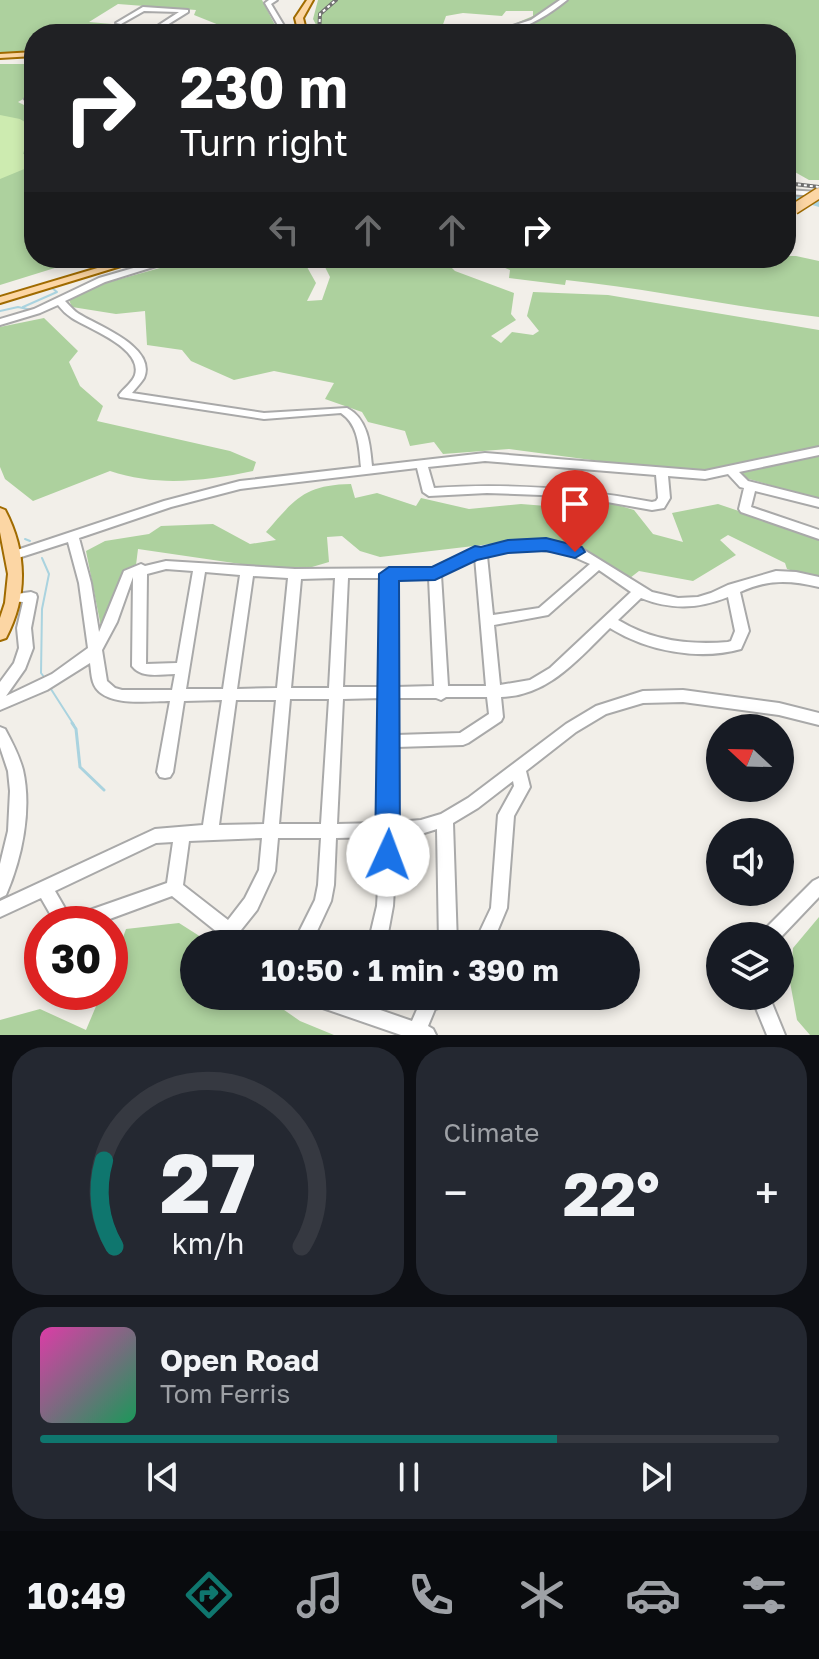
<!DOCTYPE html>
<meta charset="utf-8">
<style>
body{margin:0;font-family:"Golos Text",sans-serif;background:#242831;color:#f1f3f6;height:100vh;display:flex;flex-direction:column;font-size:30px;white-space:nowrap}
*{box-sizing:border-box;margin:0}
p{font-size:26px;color:#9ea1a6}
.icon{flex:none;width:44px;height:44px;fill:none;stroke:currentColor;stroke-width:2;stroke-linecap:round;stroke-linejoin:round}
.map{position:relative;height:1035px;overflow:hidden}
.sheet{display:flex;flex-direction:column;gap:12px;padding:12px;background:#0d0f14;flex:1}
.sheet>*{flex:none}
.top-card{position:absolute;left:24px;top:24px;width:772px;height:244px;border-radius:32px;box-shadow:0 4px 12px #0003;background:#202124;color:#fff;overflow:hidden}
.needle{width:52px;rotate:292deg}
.buttons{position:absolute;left:706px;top:714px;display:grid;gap:16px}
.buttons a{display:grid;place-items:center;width:88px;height:88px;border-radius:50%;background:#171b24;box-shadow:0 4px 12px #0003;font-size:40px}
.speed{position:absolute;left:24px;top:906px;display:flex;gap:16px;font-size:40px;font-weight:700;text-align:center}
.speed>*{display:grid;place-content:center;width:104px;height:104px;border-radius:50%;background:#171b24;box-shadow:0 4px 12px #0003;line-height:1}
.speed .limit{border:12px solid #d22;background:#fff;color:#111}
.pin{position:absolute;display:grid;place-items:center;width:68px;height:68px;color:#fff;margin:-82px -34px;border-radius:50% 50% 50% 0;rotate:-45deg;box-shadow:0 0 8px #0007}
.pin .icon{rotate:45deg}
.me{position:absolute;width:88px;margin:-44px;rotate:2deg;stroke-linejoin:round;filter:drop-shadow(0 0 6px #0008)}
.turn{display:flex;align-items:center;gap:28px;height:168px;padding:0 24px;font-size:36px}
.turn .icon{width:104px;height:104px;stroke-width:2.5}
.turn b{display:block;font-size:56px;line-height:68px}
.lanes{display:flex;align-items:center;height:76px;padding:0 24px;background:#0003;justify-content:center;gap:40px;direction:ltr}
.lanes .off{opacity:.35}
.big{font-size:60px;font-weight:700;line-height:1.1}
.sheet .tile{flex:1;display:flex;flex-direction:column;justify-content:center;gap:12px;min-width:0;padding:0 28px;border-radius:32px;background:#242831}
.sheet .dial{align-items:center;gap:0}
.dial svg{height:208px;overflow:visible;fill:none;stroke:#363941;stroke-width:7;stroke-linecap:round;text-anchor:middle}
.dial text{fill:#f1f3f6;stroke:none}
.song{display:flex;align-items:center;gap:24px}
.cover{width:96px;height:96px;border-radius:12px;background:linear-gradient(135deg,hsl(320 70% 55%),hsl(150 70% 35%))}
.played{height:8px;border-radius:4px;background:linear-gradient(90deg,#0f766e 70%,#363941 70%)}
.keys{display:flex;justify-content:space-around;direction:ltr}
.heat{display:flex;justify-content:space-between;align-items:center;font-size:44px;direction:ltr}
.sheet .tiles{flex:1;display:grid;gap:12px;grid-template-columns:1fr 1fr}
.tile:last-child{grid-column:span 2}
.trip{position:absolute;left:180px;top:930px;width:460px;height:80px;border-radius:40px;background:#171b24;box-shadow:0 4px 12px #0003;font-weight:700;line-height:80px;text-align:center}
.dock{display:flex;height:128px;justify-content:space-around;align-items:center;background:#090b0e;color:#9ea1a6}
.dock .icon{width:56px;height:56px}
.dock .active{color:#0f766e}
.dock b{font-size:36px;color:#f1f3f6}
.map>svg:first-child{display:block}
.grass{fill:#cdebb0}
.forest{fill:#add19e}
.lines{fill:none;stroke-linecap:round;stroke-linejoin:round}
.stream-far1{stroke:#aad3df;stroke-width:2}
.stream{stroke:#aad3df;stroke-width:3}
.river{fill:#aad3df;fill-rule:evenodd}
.minor-casing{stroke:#a9a9a9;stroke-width:4}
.major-casing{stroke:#a06b00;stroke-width:4}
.minor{fill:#fff;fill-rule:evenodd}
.major{fill:#fcd6a4;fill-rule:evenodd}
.rail-casing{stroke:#707070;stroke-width:4}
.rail{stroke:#fff;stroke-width:2;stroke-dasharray:3;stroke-linecap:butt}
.major-bridge-casing{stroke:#a06b00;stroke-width:13;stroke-linecap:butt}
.major-bridge{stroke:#fcd6a4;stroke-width:10}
.route{fill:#1a73e8;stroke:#114b97;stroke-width:2}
</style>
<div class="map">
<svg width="819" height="1035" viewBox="0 0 819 1035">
<rect width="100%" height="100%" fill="#f2efe9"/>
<path class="grass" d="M0,110L34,118V222L0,228Z"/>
<path class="forest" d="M0,0H262L277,29L270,34H191L177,27C191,21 205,33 219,25L194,15L196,10L118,4L89,22L112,24L104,31L136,29L139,32L34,34V43L30,44L28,49L17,53L0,52Z
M318,0H819V180H809L786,167V34H501L507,27L533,16V11H506L502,16L463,13L446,16L441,30L453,34H321L313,19Z
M0,64H34V93L18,102L34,110V156L23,154L31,126L20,119L0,115Z
M34,165V258H87L0,285V179Z
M796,256L819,261V317C734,307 651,289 566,280L565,285L509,278L510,270L481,258Z
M196,258H268L307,267L316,283L307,301L322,300L330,277L322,261L311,258H442L455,271L514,293L511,314L516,320L491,336L501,343L512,332L533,335L539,331L527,316L533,292L608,295L819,330V499L717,470L651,468L509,449L443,454L434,442L410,446L405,431L368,422L362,412L325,399L334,383L274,371L234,380L191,361L182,350L147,345L145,311L116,314L72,307L69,300L95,286Z
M44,318L78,351L69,362L80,386L103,406L97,421L230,451L256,462L253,471C205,481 158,487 110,471L33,501L5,479L0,467V327Z
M351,484L355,498L377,493L416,506L421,498L469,509L521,504L559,507L601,500L634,510L653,534L683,542L672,513L718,504L819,538V579L787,569L785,563L728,535L720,540L736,555L693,581L639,571L630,578L569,546L533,539L380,557L360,551L342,536L327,537L329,562L295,572L138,549L136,565L122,573L102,632L86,551L105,541L149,534L161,526L213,524L250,544L276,540L266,532C295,499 304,485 351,484Z
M819,917V1035H810L797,1020L790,982L793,948Z
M179,923L212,944H194V996H264L300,1021L334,1035H0V1020L40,1009L86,1030L102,992H110V973L126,929Z"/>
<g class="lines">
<path class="stream-far1" d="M786,197H795
M23,307L57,292L52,288
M0,311L18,307L32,310
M25,539L30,541
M42,558L49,574L42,609L41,673L44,677
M49,686L74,725"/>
<path class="stream" d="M72,723L76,729L80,767L104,790"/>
<path class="river" d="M795,194L819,201V207L792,199V195Z"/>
<defs>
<path id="minor" d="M269,0H277L271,4L289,34H283L265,3Z
M560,0H567C545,18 517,34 488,34L531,20Z
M143,7L188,10V12L167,25L186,34H178L159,25L179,12L144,11L121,24L116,23Z
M34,94V104L25,99Z
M786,190L819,192V196L786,194Z
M168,258H182L105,282L65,301C70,306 74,311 79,314C98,326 157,347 144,378C141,383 136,388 132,393L264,413L347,408C368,419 370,444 372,466L485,453L705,471L819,447V455L739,472L748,481L819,499V507L755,491L751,507L819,530V539L741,512L739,509L744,488L740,487L728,474L705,479L668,476L670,498L664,508L652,510L596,500L541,495L487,493L429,496L423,492L417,468L240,489L171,507L79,538L91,583L99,632L124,571L141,564L145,566L166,561L295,569L433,568L475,548H484L514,541L540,540L557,542L584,550L652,592L678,598L698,597L711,593L728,585L776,571L796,572L819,577V587C790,580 768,579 740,592L749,631L741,649C699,661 647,651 610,628C579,658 549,696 501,697L503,717L501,721L468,743L463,745L396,747L397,822L421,820L441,814L468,798L566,724L596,706L643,691L683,690L779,703L819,713V725L779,715L683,702L643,703L606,714L576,732L526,771L530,787L514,816L507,908L492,944H474L491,908L498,815L514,786L513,781L478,808L453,823L457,944H439L437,829L421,834L397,836L393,906L386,944H368L377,906L381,837L336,838L334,885L331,901L311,944H293L315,900L318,885L321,838H278L275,871L257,910L241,930L251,938L254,944H232L172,896L96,924H56L41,898L0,917V901L155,829L203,825L222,700L184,701L173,772L170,777L165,778L160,777L157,772L170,701C149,701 101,708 93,682C91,676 91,669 90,663L47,690L0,710V682L14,663L19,648L17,628L23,602L10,601L9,598L10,595L31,592L36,594L37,597L31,628L33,648L25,669L6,696L52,674L88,648L79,583L68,542L15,559L11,558L9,555L11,552L164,501L240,481L361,467C359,448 359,425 341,413L264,419L120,397L119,395C123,389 133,382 135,375C143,348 89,329 72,318C66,314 62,310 58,305L40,313L0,325V319L34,309L99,278ZM485,461L656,475L658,498L656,501L652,502C579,488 508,483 434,488L428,467ZM531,549L563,552L590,564L539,608L493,615L487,556L506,551ZM475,557L486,686H448L441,575ZM166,569L193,571L177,663L146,664L147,574ZM599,570L631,592L550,668L530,680L500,685L494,625L548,615ZM205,572L240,575L223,689H186ZM253,576L288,578L277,688L237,689ZM133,577L132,666C142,679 160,674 175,674L172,690H122L115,688L107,681L102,650L117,622ZM335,578L329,688H291L301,579ZM348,578H383L382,687H343ZM395,578H429L434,686L396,687ZM728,597L735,631L731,641L728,642C689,645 652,641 618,620L641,598C671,610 698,609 728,597ZM446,697H487L489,714L460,733L396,735V698H436L441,700ZM382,698L381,823L337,824L343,699ZM290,699H329L321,824H279ZM236,700H276L264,824L219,825ZM262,838L259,870L245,898L228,920L183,885L189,841ZM173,842L167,883L70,917L55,891L156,843Z
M0,727L5,729C12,742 19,755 23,770C32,810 22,858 6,895L0,898V864L8,831L10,791L8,771L0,747Z
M819,878V897L780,938V936H761L764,930L813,881Z
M305,996H340L412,1021L423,996H459L456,1002L435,1009L428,1026L433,1029L436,1035H401L314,1005L308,1002Z
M751,996H769L785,1035H767Z"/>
<path id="major" d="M307,0H313L303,18L307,34H299L295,18Z
M34,52V56L0,58V54Z
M131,258H147L0,303V297Z
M0,508L5,510C27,552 28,596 6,638L0,640V618L5,603L8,574L0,532Z"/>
</defs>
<use href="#minor" class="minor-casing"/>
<use href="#major" class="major-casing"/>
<use href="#minor" class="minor"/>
<use href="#major" class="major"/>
<defs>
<path id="rail" d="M319,34L320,14L336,0
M786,183L819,187"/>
</defs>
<use href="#rail" class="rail-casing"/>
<use href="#rail" class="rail"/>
<defs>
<path id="major-bridge" d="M794,209L819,193"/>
</defs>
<use href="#major-bridge" class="major-bridge-casing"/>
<use href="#major-bridge" class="major-bridge"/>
</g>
<path class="route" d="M546,538L582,547L585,552L575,558L546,551L508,553L477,560L435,580L399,581L400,855L396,863L388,867L379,863L375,855L379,574L389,567H432L475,546L481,547L508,540Z"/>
</svg>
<div class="buttons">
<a><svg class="needle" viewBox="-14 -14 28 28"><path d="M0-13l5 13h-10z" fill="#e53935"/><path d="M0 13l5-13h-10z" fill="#9ea1a6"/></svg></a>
<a><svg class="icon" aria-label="sound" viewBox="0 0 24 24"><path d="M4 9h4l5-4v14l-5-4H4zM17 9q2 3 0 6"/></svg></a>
<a><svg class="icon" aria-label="layers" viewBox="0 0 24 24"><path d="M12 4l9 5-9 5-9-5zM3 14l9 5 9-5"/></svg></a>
</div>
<div class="speed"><div class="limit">30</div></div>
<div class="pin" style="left:575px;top:552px;background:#d93025"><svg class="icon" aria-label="arrive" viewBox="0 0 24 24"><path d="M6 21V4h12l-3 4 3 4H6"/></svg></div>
<svg class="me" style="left:388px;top:855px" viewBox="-20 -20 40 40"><circle r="19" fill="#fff"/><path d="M0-13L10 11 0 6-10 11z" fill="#1a73e8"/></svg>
<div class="trip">10:50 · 1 min · 390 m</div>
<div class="top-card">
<div class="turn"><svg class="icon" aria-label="right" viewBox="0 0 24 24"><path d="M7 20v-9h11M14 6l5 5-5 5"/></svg><div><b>230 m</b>Turn right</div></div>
<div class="lanes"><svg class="icon off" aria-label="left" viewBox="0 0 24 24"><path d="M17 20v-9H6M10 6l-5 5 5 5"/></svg><svg class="icon off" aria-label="ahead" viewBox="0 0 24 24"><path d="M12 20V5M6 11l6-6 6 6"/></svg><svg class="icon off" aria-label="ahead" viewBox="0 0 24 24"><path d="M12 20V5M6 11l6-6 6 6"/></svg><svg class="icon" aria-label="right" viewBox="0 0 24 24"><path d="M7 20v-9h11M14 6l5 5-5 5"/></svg></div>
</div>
</div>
<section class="sheet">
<div class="tiles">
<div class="tile dial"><svg viewBox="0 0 100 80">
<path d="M14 69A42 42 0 1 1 86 69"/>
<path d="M14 69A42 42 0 0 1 10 36" stroke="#0f766e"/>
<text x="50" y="56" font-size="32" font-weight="700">27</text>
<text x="50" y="72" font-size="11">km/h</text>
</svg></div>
<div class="tile"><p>Climate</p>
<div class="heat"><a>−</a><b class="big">22°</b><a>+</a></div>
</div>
<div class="tile">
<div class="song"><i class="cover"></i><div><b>Open Road</b><p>Tom Ferris</p></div></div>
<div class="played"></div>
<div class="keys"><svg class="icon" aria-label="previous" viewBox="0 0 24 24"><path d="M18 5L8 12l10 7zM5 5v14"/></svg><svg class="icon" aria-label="pause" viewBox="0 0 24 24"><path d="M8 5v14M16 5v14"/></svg><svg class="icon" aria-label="next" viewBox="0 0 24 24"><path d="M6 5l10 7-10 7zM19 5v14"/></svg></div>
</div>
</div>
</section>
<nav class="dock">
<b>10:49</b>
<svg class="icon active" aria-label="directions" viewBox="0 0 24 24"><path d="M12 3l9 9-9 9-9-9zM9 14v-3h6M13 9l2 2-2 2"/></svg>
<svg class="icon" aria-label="music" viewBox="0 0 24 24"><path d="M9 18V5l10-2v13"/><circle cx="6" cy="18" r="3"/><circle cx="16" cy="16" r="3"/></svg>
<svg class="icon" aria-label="phone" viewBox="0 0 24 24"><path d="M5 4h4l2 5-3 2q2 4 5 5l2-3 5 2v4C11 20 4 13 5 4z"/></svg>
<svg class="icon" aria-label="climate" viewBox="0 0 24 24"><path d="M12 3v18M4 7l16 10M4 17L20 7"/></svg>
<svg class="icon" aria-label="car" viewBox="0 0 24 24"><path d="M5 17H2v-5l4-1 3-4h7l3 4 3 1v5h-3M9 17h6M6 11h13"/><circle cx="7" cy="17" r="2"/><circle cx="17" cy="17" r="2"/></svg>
<svg class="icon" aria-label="filters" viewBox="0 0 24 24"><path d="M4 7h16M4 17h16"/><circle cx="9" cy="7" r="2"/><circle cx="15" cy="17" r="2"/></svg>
</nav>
